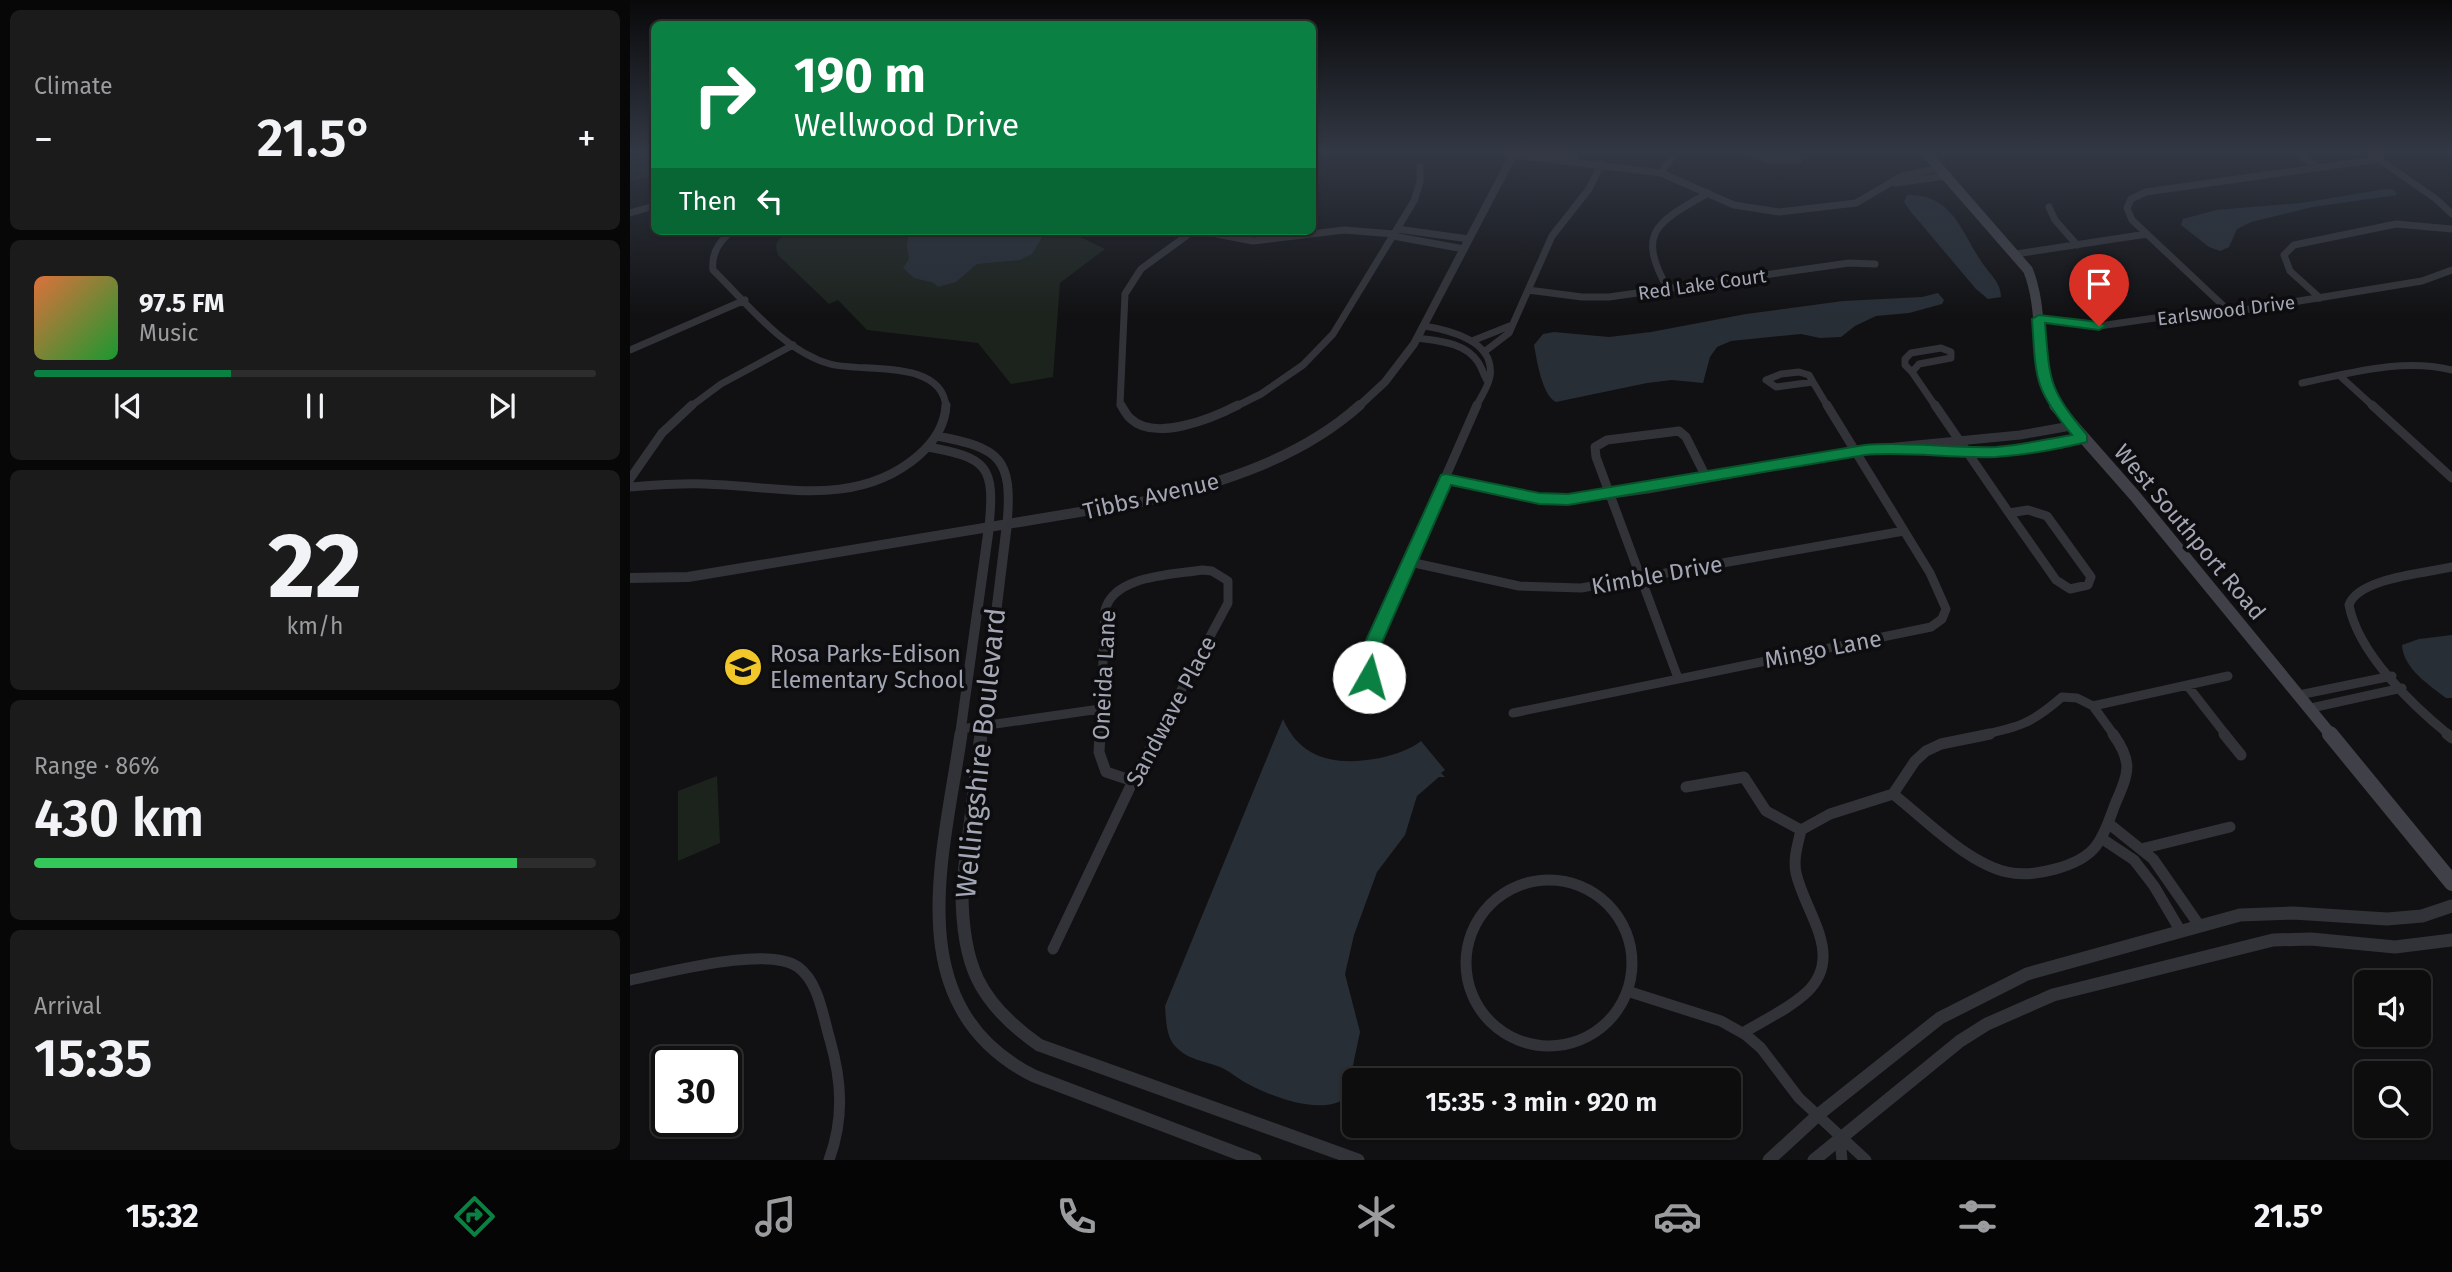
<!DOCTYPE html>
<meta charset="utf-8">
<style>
body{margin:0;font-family:"Fira Sans",sans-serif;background:#1b1b1c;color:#f1f3f6;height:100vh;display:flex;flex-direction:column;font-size:26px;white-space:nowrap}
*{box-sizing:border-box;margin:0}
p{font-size:23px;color:#9a9c9e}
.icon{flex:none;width:38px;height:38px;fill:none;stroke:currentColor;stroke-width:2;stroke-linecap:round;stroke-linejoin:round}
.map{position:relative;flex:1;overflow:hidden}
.panel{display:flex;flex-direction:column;gap:10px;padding:10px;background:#070708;width:630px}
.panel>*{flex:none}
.banner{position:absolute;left:21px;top:21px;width:665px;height:214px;border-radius:10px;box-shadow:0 2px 5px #0004,0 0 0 2px #2d2d2e;background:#0b8043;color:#fff;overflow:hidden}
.controls{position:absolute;left:1724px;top:970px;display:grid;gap:14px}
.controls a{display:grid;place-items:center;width:77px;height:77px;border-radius:10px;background:#0d0d0e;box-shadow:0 2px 5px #0004,0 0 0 2px #2d2d2e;font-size:35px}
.speed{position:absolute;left:21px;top:1046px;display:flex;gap:14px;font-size:35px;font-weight:700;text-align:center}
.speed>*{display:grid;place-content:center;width:91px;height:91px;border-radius:50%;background:#0d0d0e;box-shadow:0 2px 5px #0004,0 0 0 2px #2d2d2e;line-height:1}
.speed .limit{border:4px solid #111;border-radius:10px;background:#fff;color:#111}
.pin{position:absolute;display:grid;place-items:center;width:60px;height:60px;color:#fff;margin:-72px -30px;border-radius:50% 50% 50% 0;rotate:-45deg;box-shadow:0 0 7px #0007}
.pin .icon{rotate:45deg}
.me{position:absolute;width:77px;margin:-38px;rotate:7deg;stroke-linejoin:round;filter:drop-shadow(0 0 5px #0008)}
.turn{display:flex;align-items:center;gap:24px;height:147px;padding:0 28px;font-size:32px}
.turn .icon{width:91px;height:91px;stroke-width:2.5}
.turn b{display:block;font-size:49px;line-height:60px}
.then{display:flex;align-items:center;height:66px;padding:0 28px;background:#0003;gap:14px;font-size:26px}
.big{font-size:52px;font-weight:600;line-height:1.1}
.panel .tile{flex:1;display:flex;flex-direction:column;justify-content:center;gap:10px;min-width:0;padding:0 24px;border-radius:10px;background:#1b1b1c}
.panel .dial{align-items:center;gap:0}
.dial b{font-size:91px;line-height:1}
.song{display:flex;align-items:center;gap:21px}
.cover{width:84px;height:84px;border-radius:10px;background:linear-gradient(135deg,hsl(20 70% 55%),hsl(130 70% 35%))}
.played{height:7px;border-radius:4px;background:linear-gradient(90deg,#0b8043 35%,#2d2d2e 35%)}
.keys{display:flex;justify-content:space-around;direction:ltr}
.heat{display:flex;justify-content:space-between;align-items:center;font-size:38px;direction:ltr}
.charge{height:10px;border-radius:5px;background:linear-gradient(90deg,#34c759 86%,#2d2d2e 0)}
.trip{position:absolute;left:712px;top:1068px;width:399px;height:70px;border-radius:10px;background:#0d0d0e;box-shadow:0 2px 5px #0004,0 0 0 2px #2d2d2e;font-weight:600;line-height:70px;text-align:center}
.dock{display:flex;height:112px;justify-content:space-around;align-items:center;background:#050506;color:#9a9c9e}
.dock .icon{width:49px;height:49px}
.dock .current{color:#0b8043}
.dock b{font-size:32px;color:#f1f3f6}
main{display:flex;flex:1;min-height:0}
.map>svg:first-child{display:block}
.green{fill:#1c231d}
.water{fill:#282e36}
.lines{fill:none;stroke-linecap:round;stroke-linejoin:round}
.minor-far2{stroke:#323338;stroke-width:7}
.minor-far1{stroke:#323338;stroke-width:9}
.minor{stroke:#323338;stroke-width:11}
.tertiary-far2{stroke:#323338;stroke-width:8}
.tertiary-far1{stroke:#323338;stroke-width:10}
.tertiary{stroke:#323338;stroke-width:13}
.secondary-far2{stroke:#404148;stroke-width:10}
.secondary-far1{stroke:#404148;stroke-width:12}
.secondary{stroke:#404148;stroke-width:16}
.route{fill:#0b8043;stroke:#07532c;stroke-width:2}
.labels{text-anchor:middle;stroke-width:7;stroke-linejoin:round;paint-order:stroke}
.far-street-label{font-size:19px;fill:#a3a6b4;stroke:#0d0c0e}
.street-label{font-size:23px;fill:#a3a6b4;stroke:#0d0c0e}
.poi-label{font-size:23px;fill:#a3a6b4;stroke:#0d0c0e;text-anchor:start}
.near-street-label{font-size:28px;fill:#a3a6b4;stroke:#0d0c0e}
</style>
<main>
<section class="panel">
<div class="tile"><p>Climate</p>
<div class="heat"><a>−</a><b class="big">21.5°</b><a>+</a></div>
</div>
<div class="tile">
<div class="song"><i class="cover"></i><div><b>97.5 FM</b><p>Music</p></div></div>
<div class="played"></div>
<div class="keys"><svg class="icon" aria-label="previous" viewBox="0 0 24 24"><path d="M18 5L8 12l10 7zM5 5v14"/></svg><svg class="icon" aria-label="pause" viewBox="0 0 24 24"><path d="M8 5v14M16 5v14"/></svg><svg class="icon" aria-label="next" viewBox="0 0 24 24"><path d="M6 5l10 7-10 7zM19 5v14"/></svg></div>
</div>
<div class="tile dial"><b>22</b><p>km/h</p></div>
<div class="tile"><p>Range · 86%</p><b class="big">430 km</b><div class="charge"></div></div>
<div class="tile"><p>Arrival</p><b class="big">15:35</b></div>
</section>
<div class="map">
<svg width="1822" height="1160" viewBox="0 0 1822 1160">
<rect width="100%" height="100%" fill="#111113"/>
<path class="green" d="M0,153H24V175L0,182Z
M159,231H438L475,249L430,283L423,377L381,384L348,343L237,330L208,300L199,304L148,255C143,241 149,239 159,231Z
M87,776L90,843L48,861V791Z"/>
<path class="water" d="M1756,189L1764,190L1767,195L1682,207L1621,222L1607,229L1599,247L1590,251L1579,247L1551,225L1553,219L1586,210L1671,203Z
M1277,195C1323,193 1332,234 1353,264C1360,274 1371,283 1371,297L1358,299L1346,289L1281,212L1274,202Z
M279,231H416L402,254L390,260L347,264L326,282L308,287L304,283L284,278L273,268L279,259L277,246Z
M1308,293L1314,300L1312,304L1279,313L1246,316L1225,326L1211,337L1190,338L1171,334L1101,341L1087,347L1080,357L1073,383L1042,380L1017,383L926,402C912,395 907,361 904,345L913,334L924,332L979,337L1021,332L1116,314L1213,301L1292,297Z
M1822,635V698H1816C1799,685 1773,668 1772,645L1789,639Z
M653,719C671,761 709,766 750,758C763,755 780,750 791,741L815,770L811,773L815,777H809L787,796L775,835L747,872L724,935L715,974L730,1032L716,1098C690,1116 643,1097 618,1084C608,1079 600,1071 590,1067C575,1061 558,1060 546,1047C536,1038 536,1019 535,1006Z"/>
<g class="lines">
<path class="minor-far2" d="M919,153L945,160
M1118,153L1139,160H1168
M1669,153L1687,168
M1740,153L1806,199L1822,214
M883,155L1031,173L1104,205L1149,212L1226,203L1272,176L1310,168
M1031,173L1045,153
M1265,183L1316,176
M1419,207L1425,220L1447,245
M0,213L24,206
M767,229L839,239
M102,231C89,241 81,253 83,270C117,303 153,351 200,364C233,373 312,358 316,407
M571,231L623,241L714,230L764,234
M763,236L834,249
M1386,254L1517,234
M1038,289C1005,231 1028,222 1078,193
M898,290L952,297H979L1219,263L1245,264
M1690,298L1660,271L1654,255L1664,245L1766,224L1822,229
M1601,313L1502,220L1497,208L1501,199L1516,192L1749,159
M1409,319L1469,326L1532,317L1583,315L1792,281L1822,270
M794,326C819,330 865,341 860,376C859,386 850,398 846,407
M787,338C808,341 835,342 848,362C852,368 854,376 858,382
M842,341L882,325
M1311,348L1321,352V358L1289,364L1282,372L1275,365V359L1281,353Z
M0,350L115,300
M854,352L879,333L922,236L959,189L971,164
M1169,372L1179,375L1183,382L1146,387L1136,380L1151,374Z
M1282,372L1306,407
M1710,376L1744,407
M1183,382L1198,407
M1672,383C1722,373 1771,358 1822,370
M60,407L91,384L163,345
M492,407L490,404L495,294L511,269L563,231
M605,407L631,394L673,365L703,334L784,201L790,182V166"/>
<path class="minor-far1" d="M491,405C494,410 497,416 501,419C525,442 583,418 608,405
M1305,405L1379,513
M1742,405L1822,478
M307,436C370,448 383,458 377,524
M298,447C358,458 365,466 359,527
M1273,448L1366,452L1452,438
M0,479L32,433L62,405
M816,479L909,499H945L1018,489L1235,450L1390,435L1441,426
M0,487C25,485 50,483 75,484C149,486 226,509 288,456C303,443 315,426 316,405
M1398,510L1417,516L1461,577L1458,585L1440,589L1426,580L1379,513Z
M780,562L889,586L951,588L1274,531
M739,677L741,647L847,405
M1048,678L966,457L965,447L977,440L1049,431L1056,437L1076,477
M1557,685L1596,735
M1669,695L1762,676
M1463,706L1484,735
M1681,708L1772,688
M883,713L1301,627L1312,619L1316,609L1300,573L1197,405
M331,729L470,709
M470,735L475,610C484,575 542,575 572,570L582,571L598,581V603L527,735
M1352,735C1390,727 1402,723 1432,697L1447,698L1463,706L1598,676
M1819,735C1782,705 1728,653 1719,605C1728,578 1796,573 1822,567"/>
<path class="minor" d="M470,734L469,752L476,772L503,781
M1594,734L1611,755
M1817,734L1822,738
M503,781L528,734
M1056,787L1114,777L1136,811L1171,830
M1263,794C1295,819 1337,863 1377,872C1402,878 1450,867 1466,846C1476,833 1480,817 1486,802C1499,772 1503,762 1483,734
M1478,823L1523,859L1569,925
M1471,838L1504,860L1524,886L1550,930
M1511,849L1600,827
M836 963a83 83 0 1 1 166 0a83 83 0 1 1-166 0Z
M423,949L503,781
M0,980C37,973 137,945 168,967C189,982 193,1017 200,1040C212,1082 214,1119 199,1160
M997,991L1091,1021L1116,1035L1131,1048L1169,1098L1236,1160
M1113,1033C1134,1020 1159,1009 1177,992C1215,955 1175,913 1166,873C1163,858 1168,844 1171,830L1200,814L1263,794L1285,761L1296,751L1311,744L1360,734
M1210,1139L1212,1160"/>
<path class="tertiary-far2" d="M728,407L755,382L784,344L884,153"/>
<path class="tertiary-far1" d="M0,578L58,577L516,501C592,483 671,458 730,405
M330,735L359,527
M351,735L377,524"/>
<path class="tertiary" d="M331,734C314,854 266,1007 404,1076L625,1160
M351,734L332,891C332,964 348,1002 409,1045L728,1160
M1139,1160L1188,1115L1310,1018L1397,974L1610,915L1663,913L1757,919L1792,916L1822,906
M1184,1160L1330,1041L1357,1024L1423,995L1643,940L1681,939L1765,947L1822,940"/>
<path class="secondary-far2" d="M1296,153L1398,270C1416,315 1402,363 1426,407"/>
<path class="secondary-far1" d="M1425,405L1505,496L1701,735"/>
<path class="secondary" d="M1700,734L1822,883"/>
</g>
<linearGradient id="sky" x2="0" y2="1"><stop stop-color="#09090a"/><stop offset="0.48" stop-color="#323844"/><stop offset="1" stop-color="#323844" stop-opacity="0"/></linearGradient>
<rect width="1822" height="316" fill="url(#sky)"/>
<path class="route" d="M1409,315L1469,322L1476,326L1469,330L1415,323C1420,382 1418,388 1457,435V442C1429,449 1395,455 1366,457C1322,459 1279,451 1235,455L938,505L909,504L821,485L750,647C747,659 750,672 745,682L739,684L733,682L730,659L733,647L811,475L816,474L909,493L938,494L1235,445C1279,441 1322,449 1366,447C1391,445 1417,439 1442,435C1403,388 1406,377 1402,319Z"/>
<defs>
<symbol id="school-disc" viewBox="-11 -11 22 22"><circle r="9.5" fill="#f2c72a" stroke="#0d0c0e"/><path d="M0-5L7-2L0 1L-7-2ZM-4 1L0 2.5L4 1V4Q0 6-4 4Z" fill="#111"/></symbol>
</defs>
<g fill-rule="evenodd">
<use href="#school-disc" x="91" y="645" width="44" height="44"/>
</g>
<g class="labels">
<g class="far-street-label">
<text transform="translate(1072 284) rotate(-8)" y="7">Red Lake Court</text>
<text transform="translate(1596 310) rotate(-7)" y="7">Earlswood Drive</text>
</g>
<g class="street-label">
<text transform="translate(521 496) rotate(-13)" y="8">Tibbs Avenue</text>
<text transform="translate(1560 532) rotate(50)" y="8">West Southport Road</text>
<text transform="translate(1027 575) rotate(-10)" y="8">Kimble Drive</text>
<text transform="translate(1193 649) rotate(-11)" y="8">Mingo Lane</text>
<text transform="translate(474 675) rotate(-87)" y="8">Oneida Lane</text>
<text transform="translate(541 711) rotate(-62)" y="8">Sandwave Place</text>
</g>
<g class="poi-label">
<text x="140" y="662">Rosa Parks-Edison<tspan x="140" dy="26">Elementary School</tspan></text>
</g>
<g class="near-street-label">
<text transform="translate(350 753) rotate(-84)" y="10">Wellingshire Boulevard</text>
</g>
</g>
</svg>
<div class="controls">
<a><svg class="icon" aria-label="sound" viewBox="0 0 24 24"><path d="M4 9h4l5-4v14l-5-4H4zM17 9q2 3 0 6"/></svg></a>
<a><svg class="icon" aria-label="search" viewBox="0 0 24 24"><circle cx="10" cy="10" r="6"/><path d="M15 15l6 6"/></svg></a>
</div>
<div class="speed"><div class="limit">30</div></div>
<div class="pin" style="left:1469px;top:326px;background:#d93025"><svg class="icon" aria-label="arrive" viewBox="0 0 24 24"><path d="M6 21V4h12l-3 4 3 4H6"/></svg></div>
<svg class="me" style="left:739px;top:677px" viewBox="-20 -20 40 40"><circle r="19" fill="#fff"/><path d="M0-13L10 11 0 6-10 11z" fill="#0b8043"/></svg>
<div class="trip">15:35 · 3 min · 920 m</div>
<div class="banner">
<div class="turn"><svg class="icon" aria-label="right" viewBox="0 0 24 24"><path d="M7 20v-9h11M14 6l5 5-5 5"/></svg><div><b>190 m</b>Wellwood Drive</div></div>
<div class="then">Then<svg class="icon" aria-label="left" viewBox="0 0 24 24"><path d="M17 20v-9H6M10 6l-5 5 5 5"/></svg></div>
</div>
</div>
</main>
<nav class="dock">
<b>15:32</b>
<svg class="icon current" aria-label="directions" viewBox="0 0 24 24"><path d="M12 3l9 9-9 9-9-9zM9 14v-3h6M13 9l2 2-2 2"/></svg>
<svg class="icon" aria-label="music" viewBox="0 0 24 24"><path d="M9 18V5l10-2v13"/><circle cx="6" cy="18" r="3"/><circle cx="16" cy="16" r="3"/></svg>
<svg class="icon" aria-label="phone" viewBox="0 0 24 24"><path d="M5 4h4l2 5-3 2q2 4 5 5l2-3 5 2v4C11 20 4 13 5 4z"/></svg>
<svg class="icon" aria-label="climate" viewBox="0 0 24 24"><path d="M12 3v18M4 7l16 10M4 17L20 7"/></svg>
<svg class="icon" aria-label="car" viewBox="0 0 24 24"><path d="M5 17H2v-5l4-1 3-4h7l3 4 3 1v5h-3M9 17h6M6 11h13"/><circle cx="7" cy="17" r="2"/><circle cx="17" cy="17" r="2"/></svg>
<svg class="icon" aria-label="filters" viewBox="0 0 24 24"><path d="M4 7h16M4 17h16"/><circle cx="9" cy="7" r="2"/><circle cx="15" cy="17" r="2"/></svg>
<b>21.5°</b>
</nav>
